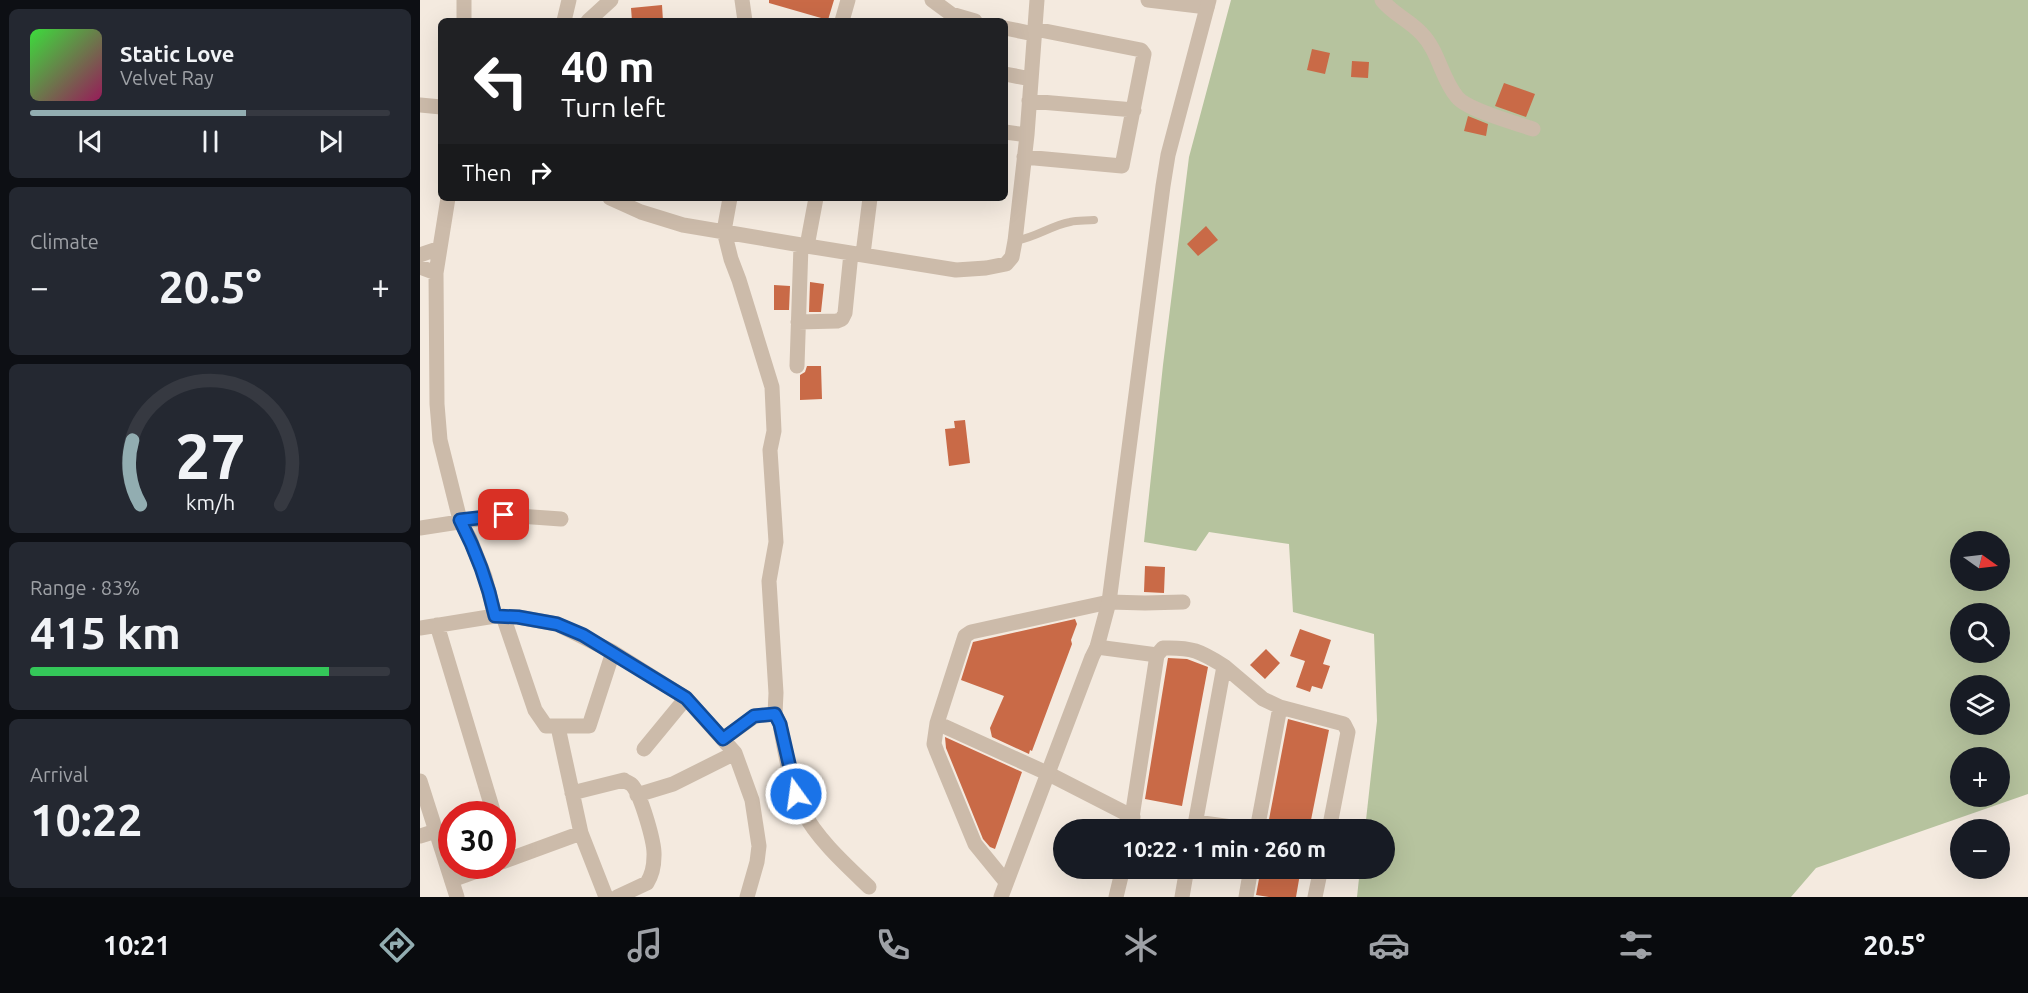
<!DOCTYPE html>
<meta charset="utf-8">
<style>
body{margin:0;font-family:Ubuntu,sans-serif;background:#242831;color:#f1f3f6;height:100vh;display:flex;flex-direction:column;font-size:22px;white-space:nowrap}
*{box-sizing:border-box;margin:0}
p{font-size:20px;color:#9ea1a6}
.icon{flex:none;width:33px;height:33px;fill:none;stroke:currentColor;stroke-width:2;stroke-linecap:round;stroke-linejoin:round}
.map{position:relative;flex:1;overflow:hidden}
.drawer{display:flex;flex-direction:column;gap:9px;padding:9px;background:#0d0f14;width:420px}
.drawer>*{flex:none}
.top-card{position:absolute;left:18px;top:18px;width:570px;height:183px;border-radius:9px;box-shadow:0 6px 24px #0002;background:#202124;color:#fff;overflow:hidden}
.needle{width:39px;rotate:104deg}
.buttons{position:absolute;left:1530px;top:531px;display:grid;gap:12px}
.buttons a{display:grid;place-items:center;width:60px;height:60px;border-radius:50%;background:#171b24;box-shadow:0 6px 24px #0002;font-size:30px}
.speed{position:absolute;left:18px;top:801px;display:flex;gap:12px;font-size:30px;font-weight:700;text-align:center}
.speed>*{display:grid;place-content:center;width:78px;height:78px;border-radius:50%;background:#171b24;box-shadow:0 6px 24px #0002;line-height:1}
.speed .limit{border:9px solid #d22;background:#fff;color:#111}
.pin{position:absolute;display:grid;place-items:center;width:51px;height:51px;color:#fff;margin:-26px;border-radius:12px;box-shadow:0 3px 9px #0006}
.me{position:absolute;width:66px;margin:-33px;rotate:346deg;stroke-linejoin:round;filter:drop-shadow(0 0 4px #0008)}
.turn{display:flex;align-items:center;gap:21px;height:126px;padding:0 24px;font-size:27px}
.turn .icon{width:78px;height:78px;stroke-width:2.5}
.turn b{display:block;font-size:42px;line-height:51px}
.then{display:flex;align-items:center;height:57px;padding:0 24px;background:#0003;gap:12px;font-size:22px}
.big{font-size:45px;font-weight:700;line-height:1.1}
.drawer .widget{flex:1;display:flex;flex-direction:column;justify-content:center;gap:9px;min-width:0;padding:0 21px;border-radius:9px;background:#242831}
.drawer .dial{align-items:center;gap:0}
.dial svg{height:156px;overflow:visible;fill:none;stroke:#363941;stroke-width:7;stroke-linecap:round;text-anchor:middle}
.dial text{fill:#f1f3f6;stroke:none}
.song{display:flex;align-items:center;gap:18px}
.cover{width:72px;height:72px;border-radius:9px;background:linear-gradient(135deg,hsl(120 70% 55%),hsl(330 70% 35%))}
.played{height:6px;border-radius:3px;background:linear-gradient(90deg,#92adb1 60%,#363941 60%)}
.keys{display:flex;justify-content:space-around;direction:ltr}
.heat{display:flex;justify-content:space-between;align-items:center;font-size:33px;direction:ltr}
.charge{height:9px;border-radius:4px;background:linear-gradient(90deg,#34c759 83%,#363941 0)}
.trip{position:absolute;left:633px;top:819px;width:342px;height:60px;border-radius:30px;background:#171b24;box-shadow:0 6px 24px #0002;font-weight:700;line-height:60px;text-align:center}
.menu{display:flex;height:96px;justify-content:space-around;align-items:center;background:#090b0e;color:#9ea1a6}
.menu .icon{width:42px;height:42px}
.menu .active{color:#92adb1}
.menu b{font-size:27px;color:#f1f3f6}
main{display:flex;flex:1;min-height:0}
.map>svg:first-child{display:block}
.green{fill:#b6c39e;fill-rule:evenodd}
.building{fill:#c96a47}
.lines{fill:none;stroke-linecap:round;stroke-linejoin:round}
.service{stroke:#cba;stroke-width:8}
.minor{stroke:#cba;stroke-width:15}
.tertiary{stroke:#cba;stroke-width:15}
.route-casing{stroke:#114b97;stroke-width:15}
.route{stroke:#1a73e8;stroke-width:10}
</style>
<main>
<section class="drawer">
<div class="widget">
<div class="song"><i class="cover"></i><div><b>Static Love</b><p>Velvet Ray</p></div></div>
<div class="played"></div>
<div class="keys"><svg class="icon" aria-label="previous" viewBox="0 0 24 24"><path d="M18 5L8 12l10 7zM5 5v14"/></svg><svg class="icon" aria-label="pause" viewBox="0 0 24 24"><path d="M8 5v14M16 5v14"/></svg><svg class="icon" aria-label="next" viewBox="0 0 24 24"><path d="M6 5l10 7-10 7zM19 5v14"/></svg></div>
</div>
<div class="widget"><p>Climate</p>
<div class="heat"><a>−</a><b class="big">20.5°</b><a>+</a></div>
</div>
<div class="widget dial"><svg viewBox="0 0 100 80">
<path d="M14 69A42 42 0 1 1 86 69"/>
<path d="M14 69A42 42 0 0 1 10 36" stroke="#92adb1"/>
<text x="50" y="56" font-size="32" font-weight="700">27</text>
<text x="50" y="72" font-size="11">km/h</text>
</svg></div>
<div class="widget"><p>Range · 83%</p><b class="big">415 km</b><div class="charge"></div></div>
<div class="widget"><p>Arrival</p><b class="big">10:22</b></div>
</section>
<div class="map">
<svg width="1608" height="897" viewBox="0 0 1608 897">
<rect width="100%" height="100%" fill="#f4eadf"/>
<path class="green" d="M811,0H1608V794L1396,868L1371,897H937L940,869L964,868V830L945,829L957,721L954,634L873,612L869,544L789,532L776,551L724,542L743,365L769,157ZM1540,542H1580V580H1540ZM1540,614H1580V652H1540ZM1540,686H1580V724H1540ZM1540,758H1580V796H1540Z"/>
<path class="building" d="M349,0H414L408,20L349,3Z
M242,5L243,21H212L211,8Z
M892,49L910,53L905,74L887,70Z
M932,61L949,62L948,78L931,77Z
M1084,83L1115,94L1106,117L1075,106Z
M1048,116L1068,124L1066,136L1044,131Z
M786,226L798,240L778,256L767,244Z
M390,282L404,284L401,312H389Z
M354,285L370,286L369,310H354Z
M387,366H401L402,399L380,400V375L385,372Z
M545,420L550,463L529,466L525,429L535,428L534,421Z
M725,566L745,567L744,593L724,592Z
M655,619L657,624L651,640L652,644L612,751L610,750L609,754L572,737L570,728L584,696L541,680L553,642Z
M880,629L911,640L903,664L910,666L902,689L892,686L890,692L876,687L885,661L870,656Z
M846,649L860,663L845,679L830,665Z
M748,658L767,659L788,667L762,806L725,799Z
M868,719L909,730L889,830H847Z
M525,737L602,772L575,849L570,847L563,839L526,748Z
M841,868H881L876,897H849L836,895Z"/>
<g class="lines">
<path class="service" d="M595,241C617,237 630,226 650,222C658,220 666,221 674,220"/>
<path class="minor" d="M44,0V21
M322,0L325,21
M512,0L531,14L555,21
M728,0L787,7
M962,0C973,14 989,20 1001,33C1019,51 1021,78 1037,97C1047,110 1096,123 1113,129
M144,21L149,0
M168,21L191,0
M422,21L428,0
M585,28L614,34
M585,74L611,79
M609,101L714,110
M0,105L21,107
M585,132L607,135
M604,157L702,166L724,54L721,50L615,29
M28,198L16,273L17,404L20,440L40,520L50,539L65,577L75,616
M190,198L221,212L263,225L387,246L536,270L566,268L586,264L592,257L595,241L607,135L617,0
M310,198L304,231L311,259L319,280L352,387L354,431L350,450L356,542L349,581L356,693L355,714
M387,246L396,198
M443,254L450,198
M0,255L20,248
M0,267L16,273
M378,322L417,321L422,319L425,313L431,253
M377,366L381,245
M0,528L84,515L141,519
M83,616L115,710L126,726H169L193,652
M17,625L74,814
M0,628L75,616L98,617L137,624L193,652L266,698L315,753L332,800L339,846L337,862L327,897
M677,647L737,655L743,648C772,647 780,651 804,666L774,830
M804,666L843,699L860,707L924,724L928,732L909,830
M517,723L514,744L517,752L555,844L586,882
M138,727L161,833L186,897
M303,739L335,716L355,714L360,724C364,748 371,789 382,810C398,840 425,864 449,887
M224,749L266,698
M152,793L204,780C206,782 210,783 212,785C221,795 235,843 234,856C234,866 232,875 227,883L197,897
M217,795L253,784L315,753
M713,817L629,774L517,723L545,636L551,632L689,602L725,603L763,602
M776,822L833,830
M710,830L737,655
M837,830L860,707
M0,836L16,831
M82,862L161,833
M32,880L71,866
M696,897L703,868
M762,897L767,868
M826,897L831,868
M895,897L901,868"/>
<path class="tertiary" d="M0,781L37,897
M581,897L672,657L677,647L689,602L743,186L748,155L789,0"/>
</g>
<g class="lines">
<defs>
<path id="route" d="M84,515L40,520C56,551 68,583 75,616L98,617L137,624L163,635L266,698L303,739L334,716L355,714L360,724L376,794"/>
</defs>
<use href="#route" class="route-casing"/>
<use href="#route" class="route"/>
</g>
</svg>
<div class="buttons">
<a><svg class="needle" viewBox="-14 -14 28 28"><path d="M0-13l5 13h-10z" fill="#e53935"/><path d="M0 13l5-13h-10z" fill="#9ea1a6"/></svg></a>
<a><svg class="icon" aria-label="search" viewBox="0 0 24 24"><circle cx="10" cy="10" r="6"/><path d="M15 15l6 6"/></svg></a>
<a><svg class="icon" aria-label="layers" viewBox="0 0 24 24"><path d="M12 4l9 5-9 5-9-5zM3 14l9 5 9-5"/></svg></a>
<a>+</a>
<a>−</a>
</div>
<div class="speed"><div class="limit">30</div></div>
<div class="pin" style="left:84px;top:515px;background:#d93025"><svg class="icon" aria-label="arrive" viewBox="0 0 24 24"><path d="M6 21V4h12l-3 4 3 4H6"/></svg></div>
<svg class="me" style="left:376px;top:794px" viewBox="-20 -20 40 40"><circle r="17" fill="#1a73e8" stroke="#fff" stroke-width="3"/><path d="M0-11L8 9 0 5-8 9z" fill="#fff"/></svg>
<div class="trip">10:22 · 1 min · 260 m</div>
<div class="top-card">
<div class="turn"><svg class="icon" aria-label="left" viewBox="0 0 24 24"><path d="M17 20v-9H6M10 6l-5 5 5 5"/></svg><div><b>40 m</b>Turn left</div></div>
<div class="then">Then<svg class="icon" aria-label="right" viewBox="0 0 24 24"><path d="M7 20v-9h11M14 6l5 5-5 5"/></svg></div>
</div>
</div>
</main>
<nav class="menu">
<b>10:21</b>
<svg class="icon active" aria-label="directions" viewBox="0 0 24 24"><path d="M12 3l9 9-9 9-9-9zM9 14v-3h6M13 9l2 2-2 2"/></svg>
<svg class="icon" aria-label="music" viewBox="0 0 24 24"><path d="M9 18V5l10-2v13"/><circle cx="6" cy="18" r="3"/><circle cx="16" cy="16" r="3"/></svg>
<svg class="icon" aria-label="phone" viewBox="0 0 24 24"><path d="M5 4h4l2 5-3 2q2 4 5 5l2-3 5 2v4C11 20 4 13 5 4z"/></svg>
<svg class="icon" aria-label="climate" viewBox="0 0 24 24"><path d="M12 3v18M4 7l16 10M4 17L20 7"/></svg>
<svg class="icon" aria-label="car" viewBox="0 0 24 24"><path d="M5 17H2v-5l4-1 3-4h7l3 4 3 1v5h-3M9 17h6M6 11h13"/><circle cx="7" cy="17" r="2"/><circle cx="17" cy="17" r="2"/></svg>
<svg class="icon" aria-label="filters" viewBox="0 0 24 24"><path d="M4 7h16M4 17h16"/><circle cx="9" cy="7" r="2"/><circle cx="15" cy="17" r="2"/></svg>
<b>20.5°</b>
</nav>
